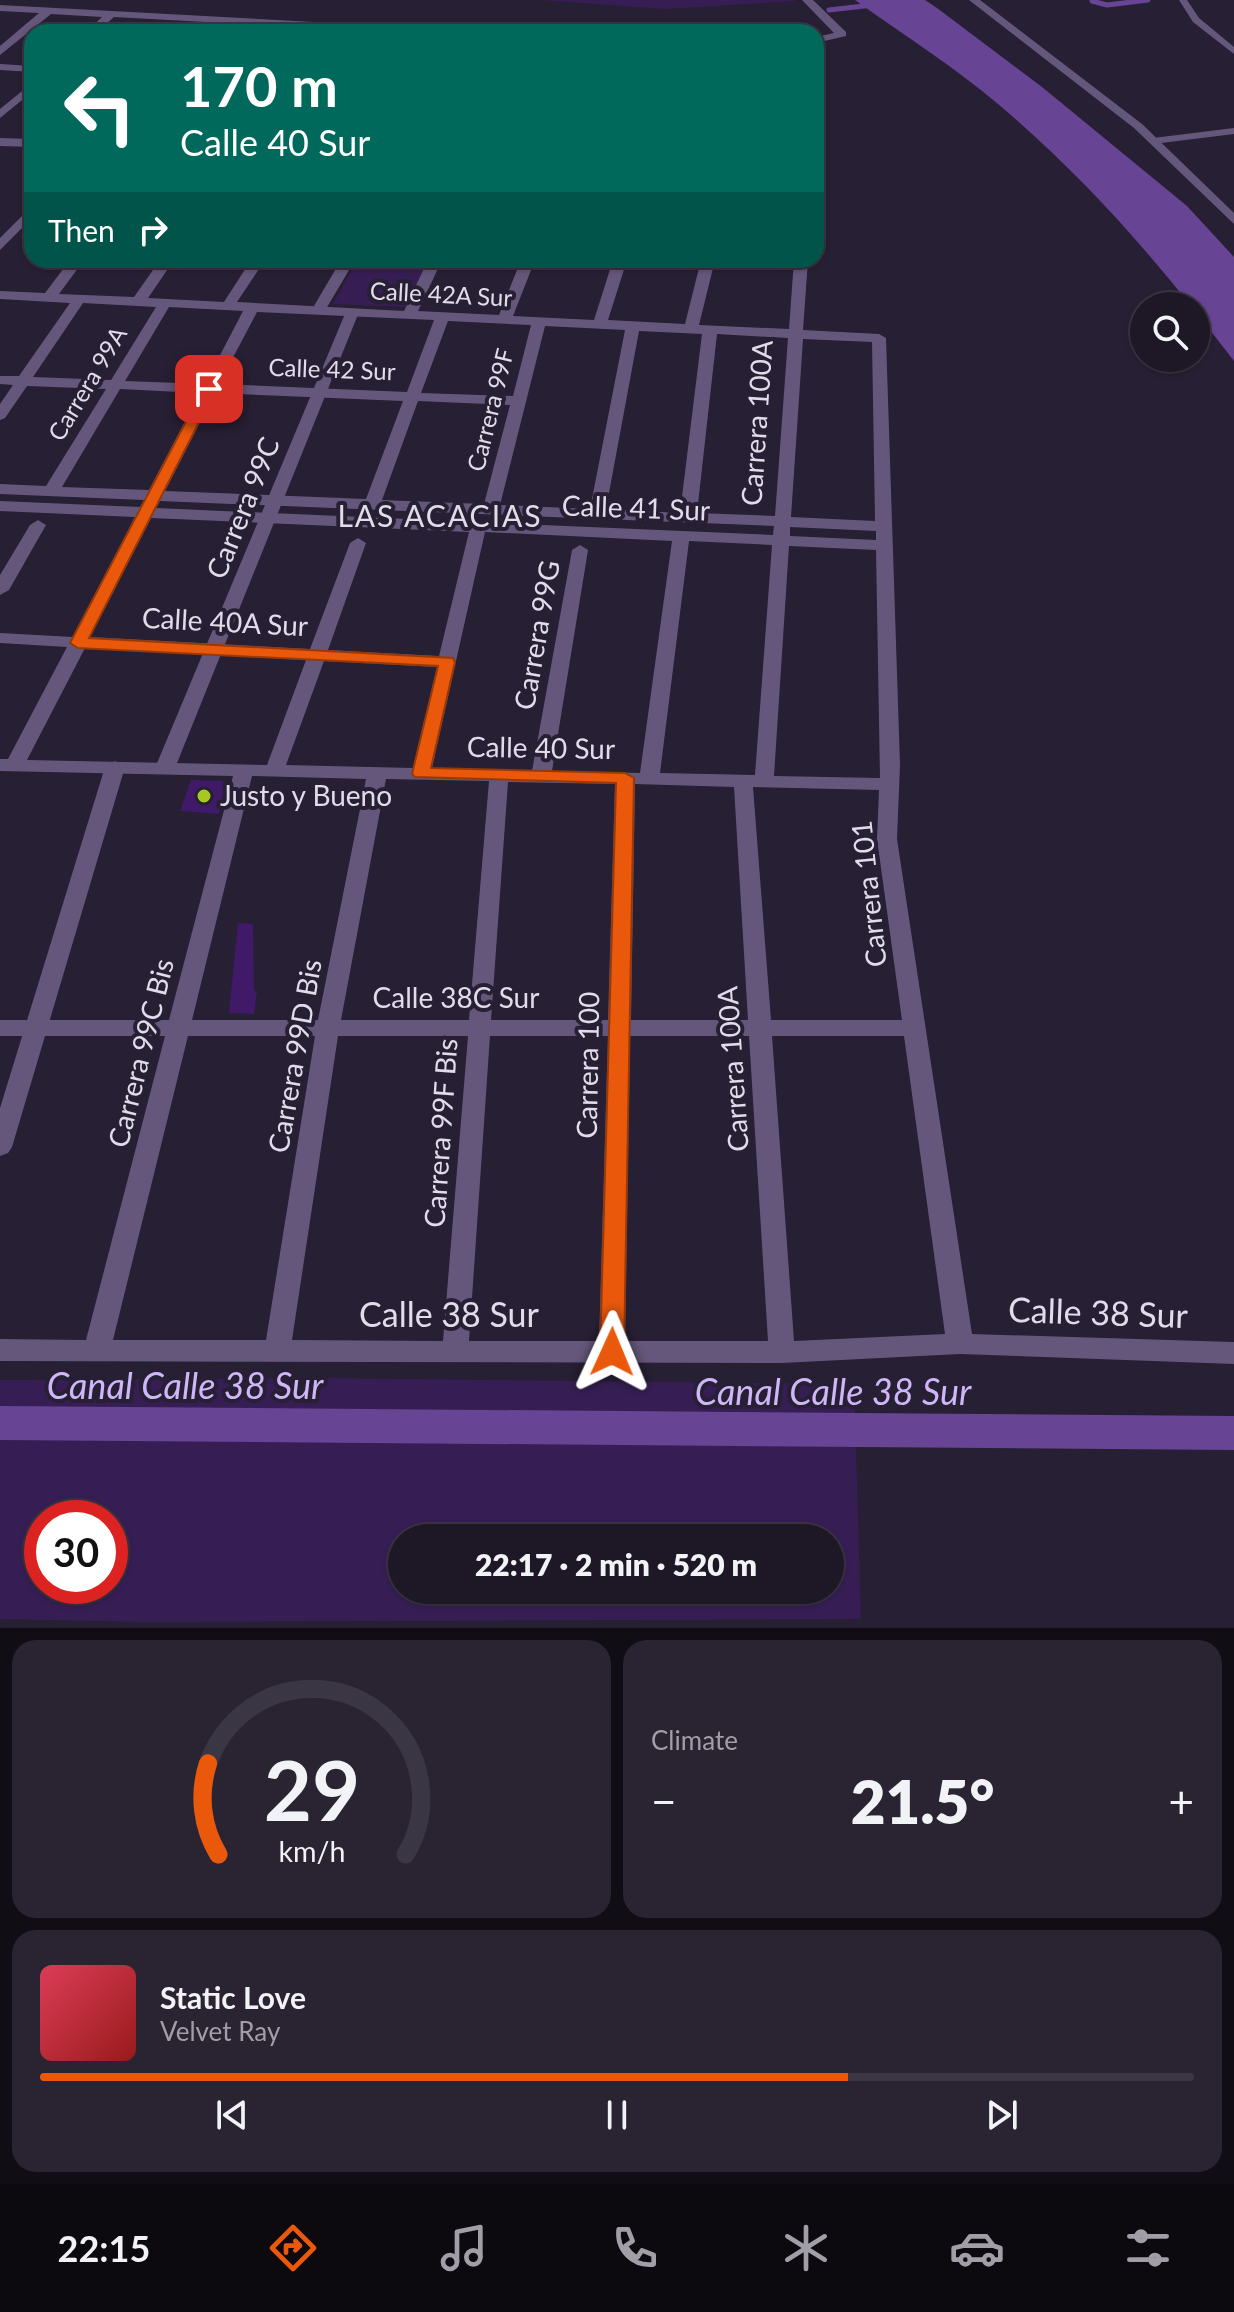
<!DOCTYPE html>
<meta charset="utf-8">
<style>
body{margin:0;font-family:Lato,sans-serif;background:#2a2432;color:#f1f3f6;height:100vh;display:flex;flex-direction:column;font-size:30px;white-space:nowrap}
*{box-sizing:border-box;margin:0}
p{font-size:26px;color:#a09fa7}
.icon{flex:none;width:44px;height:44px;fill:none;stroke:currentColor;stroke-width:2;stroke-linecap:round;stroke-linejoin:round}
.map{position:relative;height:1628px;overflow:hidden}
.sheet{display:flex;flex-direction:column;gap:12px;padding:12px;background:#100d15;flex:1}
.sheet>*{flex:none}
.top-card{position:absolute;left:24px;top:24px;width:800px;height:244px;border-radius:24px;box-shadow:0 2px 6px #0004,0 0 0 2px #3b3643;background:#00695c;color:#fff;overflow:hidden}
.controls{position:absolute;left:1130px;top:292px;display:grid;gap:16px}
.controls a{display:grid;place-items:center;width:80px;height:80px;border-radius:50%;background:#1d1726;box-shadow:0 2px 6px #0004,0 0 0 2px #3b3643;font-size:40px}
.speed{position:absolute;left:24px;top:1500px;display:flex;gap:16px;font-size:40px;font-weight:700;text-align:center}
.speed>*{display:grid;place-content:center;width:104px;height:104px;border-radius:50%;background:#1d1726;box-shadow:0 2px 6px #0004,0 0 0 2px #3b3643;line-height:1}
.speed .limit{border:12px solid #d22;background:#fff;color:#111}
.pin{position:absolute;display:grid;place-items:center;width:68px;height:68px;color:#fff;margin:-34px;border-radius:16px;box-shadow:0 4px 12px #0006}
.me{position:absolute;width:88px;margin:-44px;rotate:1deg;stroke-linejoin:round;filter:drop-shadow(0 0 6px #0008)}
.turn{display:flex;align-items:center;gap:28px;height:168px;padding:0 24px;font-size:36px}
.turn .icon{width:104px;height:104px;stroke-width:2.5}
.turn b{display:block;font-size:56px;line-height:68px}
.then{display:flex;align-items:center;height:76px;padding:0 24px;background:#0003;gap:16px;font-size:30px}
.big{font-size:60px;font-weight:800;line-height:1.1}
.sheet .card{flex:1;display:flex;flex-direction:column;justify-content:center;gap:12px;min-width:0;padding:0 28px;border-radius:24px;background:#2a2432}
.sheet .dial{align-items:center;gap:0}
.dial svg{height:208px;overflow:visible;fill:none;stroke:#3b3643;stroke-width:7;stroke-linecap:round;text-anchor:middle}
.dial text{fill:#f1f3f6;stroke:none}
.song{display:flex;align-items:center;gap:24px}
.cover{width:96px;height:96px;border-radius:12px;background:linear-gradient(135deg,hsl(350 70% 55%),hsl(0 70% 35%))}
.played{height:8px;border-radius:4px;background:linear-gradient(90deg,#ea580c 70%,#3b3643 70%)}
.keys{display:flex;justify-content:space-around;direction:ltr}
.heat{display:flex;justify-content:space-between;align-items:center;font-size:44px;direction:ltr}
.sheet .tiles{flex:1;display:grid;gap:12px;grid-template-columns:1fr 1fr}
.card:last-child{grid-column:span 2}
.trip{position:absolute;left:388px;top:1524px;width:456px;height:80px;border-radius:40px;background:#1d1726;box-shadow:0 2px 6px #0004,0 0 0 2px #3b3643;font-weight:800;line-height:80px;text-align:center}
.dock{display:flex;height:128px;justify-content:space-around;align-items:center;background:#0c090f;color:#a09fa7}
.dock .icon{width:56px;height:56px}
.dock .on{color:#ea580c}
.dock b{font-size:36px;color:#f1f3f6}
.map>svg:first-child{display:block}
.green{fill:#361e54;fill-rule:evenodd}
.water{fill:#674494}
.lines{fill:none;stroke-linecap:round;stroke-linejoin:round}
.stream{stroke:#674494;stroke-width:5}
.canal{fill:#674494;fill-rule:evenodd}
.building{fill:#401a68}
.service{fill:#65577b;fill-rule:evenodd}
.pedestrian{fill:#65577b;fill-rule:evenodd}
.minor{fill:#65577b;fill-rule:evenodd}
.route{fill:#ea580c;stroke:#983908;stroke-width:2}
.poi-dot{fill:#a6c821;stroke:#271f33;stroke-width:3}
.labels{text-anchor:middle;stroke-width:8;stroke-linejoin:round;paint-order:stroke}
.far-street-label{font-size:24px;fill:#e1dcea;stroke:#271f33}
.street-label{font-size:28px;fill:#e1dcea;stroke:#271f33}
.poi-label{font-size:28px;fill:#e1dcea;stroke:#271f33;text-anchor:start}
.neighbourhood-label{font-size:30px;letter-spacing:2px;fill:#e1dcea;stroke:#271f33}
.near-street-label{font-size:34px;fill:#e1dcea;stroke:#271f33}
.near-water-label{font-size:36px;font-style:italic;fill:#cfb6f8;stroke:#271f33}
</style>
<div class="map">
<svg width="1234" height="1628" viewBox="0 0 1234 1628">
<rect width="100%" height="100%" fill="#271f33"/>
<path class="green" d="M541,0H794L795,1L665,9Z
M357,260H429L405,307L333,304Z
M317,1378L854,1384L861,1619L148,1622L0,1619V1380ZM110,1518V1586H42V1518ZM830,1538V1590H402V1538Z"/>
<path class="water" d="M855,0H925L937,8L1042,87L1187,206L1234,257V361L1196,312V306H1191C1133,233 1069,164 998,104C953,66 902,34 855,0Z"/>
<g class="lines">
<path class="stream" d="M1092,1L1107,5L1148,0
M829,10L873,5"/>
<path class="canal" d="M0,1406L1234,1416V1450L0,1440Z"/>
</g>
<path class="building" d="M191,780L226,781L219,814L180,811Z
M238,923L253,924L254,991H257L254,1014L229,1013Z"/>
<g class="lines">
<path class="service" d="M1179,0H1187L1199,18L1234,47V54L1193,22Z
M1234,128V134L1153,144L1148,141L1153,138Z"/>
<path class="pedestrian" d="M341,260H355L323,314H313L311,311Z
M347,309L359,312L175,768L165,774L158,772L155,768Z
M115,761L125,767L12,1147L8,1153L0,1156V1108L105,767Z"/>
<path class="minor" d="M802,0H813L846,32V36L816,43V37L834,33Z
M969,0H980L1142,124L1234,213V224L1134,128Z
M0,5L444,29L449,32H385L114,17L97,32H86L102,17L51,14L0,55V46L39,13L0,11Z
M0,64L32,66V72L0,70Z
M32,83V92L0,118V109Z
M0,138L32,139V147L0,146Z
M32,206V218L0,250V238Z
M70,260H84L59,294L134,297L160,260H174L148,298L224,302L251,260H265L237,302L404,311L428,260H442L418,311L499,315L521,260H535L513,316L594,320L613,260H627L608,320L685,324L701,260H715L699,325L789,329L794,260H808L803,330L879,334L886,338L900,765L897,839L972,1334L1234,1342V1364L960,1354L782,1363L0,1361V1339L86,1340L165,1036H0V1020H169L233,776L0,771V759H8L67,647L0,643V633L73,637L135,517L0,511V501L140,507L144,500L0,494V484L46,486L106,389L27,386L5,418L0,420V404L13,385L0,384V376H19L70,303L0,299V291L45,293ZM83,303L156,307L111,380L33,377ZM169,307L243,311L205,384L125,381ZM257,312L434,320L407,392L219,384ZM448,321L531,325L513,396L421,393ZM545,326L625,330L590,509L500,505ZM639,331L702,334L680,513L606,509ZM717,334L788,338L775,516L697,513ZM803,339L872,342L875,521L791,517ZM120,389L200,393L149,490L62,487ZM215,393L403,401L366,499L165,491ZM418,401L510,405L484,504L382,500ZM160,501L774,526L773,535L156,508ZM151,518L469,532L439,656L328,650L366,543L358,538L350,543L310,649L90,637ZM790,527L876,531V540L790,536ZM485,532L672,541L640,773L552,771L588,550L580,545L572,550L532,771L432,768ZM689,541L772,545L755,775L660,773ZM789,546L876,550L880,778L774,776ZM85,648L306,660L267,765L27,760ZM324,661L437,667L413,768L286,765ZM252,776L366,779L318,1020H192ZM386,779L489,781L469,1020H341ZM508,782L615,784L608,1020H491ZM635,784L734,787L748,1020H631ZM753,787L879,790L877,839L902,1020H771ZM188,1036H315L266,1340H113ZM338,1036H468L443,1341L292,1340ZM490,1036H608L599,1341H469ZM630,1036H749L768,1341H625ZM772,1036H904L945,1334L794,1341Z
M38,520L46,525L9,590L0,595V575L30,525Z"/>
</g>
<path class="route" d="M209,385L216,389L89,638L453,658L455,662L431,768L625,773L634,778L624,1352L621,1359L612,1362L604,1359L600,1352L616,783L415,777L412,774L438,666L78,648L70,643L203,389Z"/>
<circle class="poi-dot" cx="204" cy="796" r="8"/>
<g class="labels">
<g class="far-street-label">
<text transform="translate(441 295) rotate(3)" y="8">Calle 42A Sur</text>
<text transform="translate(332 370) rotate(2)" y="8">Calle 42 Sur</text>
<text transform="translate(88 384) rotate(-59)" y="8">Carrera 99A</text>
<text transform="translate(491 410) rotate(-76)" y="8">Carrera 99F</text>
</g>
<g class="street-label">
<text transform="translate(757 423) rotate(-86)" y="10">Carrera 100A</text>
<text transform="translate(243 508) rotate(-68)" y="10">Carrera 99C</text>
<text transform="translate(636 508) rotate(2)" y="10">Calle 41 Sur</text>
<text transform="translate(225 622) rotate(3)" y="10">Calle 40A Sur</text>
<text transform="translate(537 635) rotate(-80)" y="10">Carrera 99G</text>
<text transform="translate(541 748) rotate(1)" y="10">Calle 40 Sur</text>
<text transform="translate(869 894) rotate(-96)" y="10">Carrera 101</text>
<text x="456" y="1008">Calle 38C Sur</text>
<text transform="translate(141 1053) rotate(-76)" y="10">Carrera 99C Bis</text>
<text transform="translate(295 1056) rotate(-80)" y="10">Carrera 99D Bis</text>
<text transform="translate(588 1065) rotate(-89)" y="10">Carrera 100</text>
<text transform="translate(733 1069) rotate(-94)" y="10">Carrera 100A</text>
<text transform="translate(441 1133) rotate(-86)" y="10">Carrera 99F Bis</text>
</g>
<g class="poi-label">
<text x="220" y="806">Justo y Bueno</text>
</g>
<g class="neighbourhood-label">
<text x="440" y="527">LAS ACACIAS</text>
</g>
<g class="near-street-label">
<text transform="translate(1098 1313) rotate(2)" y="12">Calle 38 Sur</text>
<text x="449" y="1327">Calle 38 Sur</text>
</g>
<g class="near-water-label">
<text x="185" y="1399">Canal Calle 38 Sur</text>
<text x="833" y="1405">Canal Calle 38 Sur</text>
</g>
</g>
</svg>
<div class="controls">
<a><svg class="icon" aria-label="search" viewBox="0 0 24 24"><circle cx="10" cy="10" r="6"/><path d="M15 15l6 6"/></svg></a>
</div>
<div class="speed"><div class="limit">30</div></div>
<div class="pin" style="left:209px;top:389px;background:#d93025"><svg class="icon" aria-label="arrive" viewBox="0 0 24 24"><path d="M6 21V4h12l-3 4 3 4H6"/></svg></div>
<svg class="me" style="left:612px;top:1352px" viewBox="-20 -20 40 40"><path d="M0-17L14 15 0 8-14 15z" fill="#ea580c" stroke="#fff" stroke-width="4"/></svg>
<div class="trip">22:17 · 2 min · 520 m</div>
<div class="top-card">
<div class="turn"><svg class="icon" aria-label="left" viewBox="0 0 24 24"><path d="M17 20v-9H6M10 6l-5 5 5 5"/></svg><div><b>170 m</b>Calle 40 Sur</div></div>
<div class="then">Then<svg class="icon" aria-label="right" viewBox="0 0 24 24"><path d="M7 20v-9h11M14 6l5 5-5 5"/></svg></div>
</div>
</div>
<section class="sheet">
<div class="tiles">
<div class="card dial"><svg viewBox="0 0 100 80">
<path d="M14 69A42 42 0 1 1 86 69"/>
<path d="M14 69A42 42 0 0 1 10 34" stroke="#ea580c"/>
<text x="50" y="56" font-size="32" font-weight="700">29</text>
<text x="50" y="72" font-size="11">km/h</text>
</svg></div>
<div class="card"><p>Climate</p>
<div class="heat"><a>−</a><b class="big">21.5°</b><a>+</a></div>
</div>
<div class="card">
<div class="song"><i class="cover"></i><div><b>Static Love</b><p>Velvet Ray</p></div></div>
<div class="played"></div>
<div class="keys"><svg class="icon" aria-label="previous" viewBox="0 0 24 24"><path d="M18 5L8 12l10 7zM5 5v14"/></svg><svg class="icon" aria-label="pause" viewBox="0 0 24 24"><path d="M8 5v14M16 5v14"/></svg><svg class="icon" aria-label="next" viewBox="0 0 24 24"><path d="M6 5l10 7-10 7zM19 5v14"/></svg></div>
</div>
</div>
</section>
<nav class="dock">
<b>22:15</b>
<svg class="icon on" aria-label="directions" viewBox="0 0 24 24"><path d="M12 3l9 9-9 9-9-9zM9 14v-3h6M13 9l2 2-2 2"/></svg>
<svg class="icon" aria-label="music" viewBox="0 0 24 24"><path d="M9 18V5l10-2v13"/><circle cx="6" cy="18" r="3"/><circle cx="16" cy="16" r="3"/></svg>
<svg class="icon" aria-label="phone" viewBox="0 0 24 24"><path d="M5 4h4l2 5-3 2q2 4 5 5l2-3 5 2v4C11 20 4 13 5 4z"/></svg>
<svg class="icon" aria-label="climate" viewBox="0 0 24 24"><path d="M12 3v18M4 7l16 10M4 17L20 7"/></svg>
<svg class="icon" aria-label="car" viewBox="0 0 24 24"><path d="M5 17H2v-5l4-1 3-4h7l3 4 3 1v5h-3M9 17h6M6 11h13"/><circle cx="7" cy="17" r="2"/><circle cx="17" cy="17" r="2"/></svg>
<svg class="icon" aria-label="filters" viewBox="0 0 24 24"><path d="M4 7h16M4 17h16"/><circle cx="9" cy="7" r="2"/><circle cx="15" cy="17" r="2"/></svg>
</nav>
